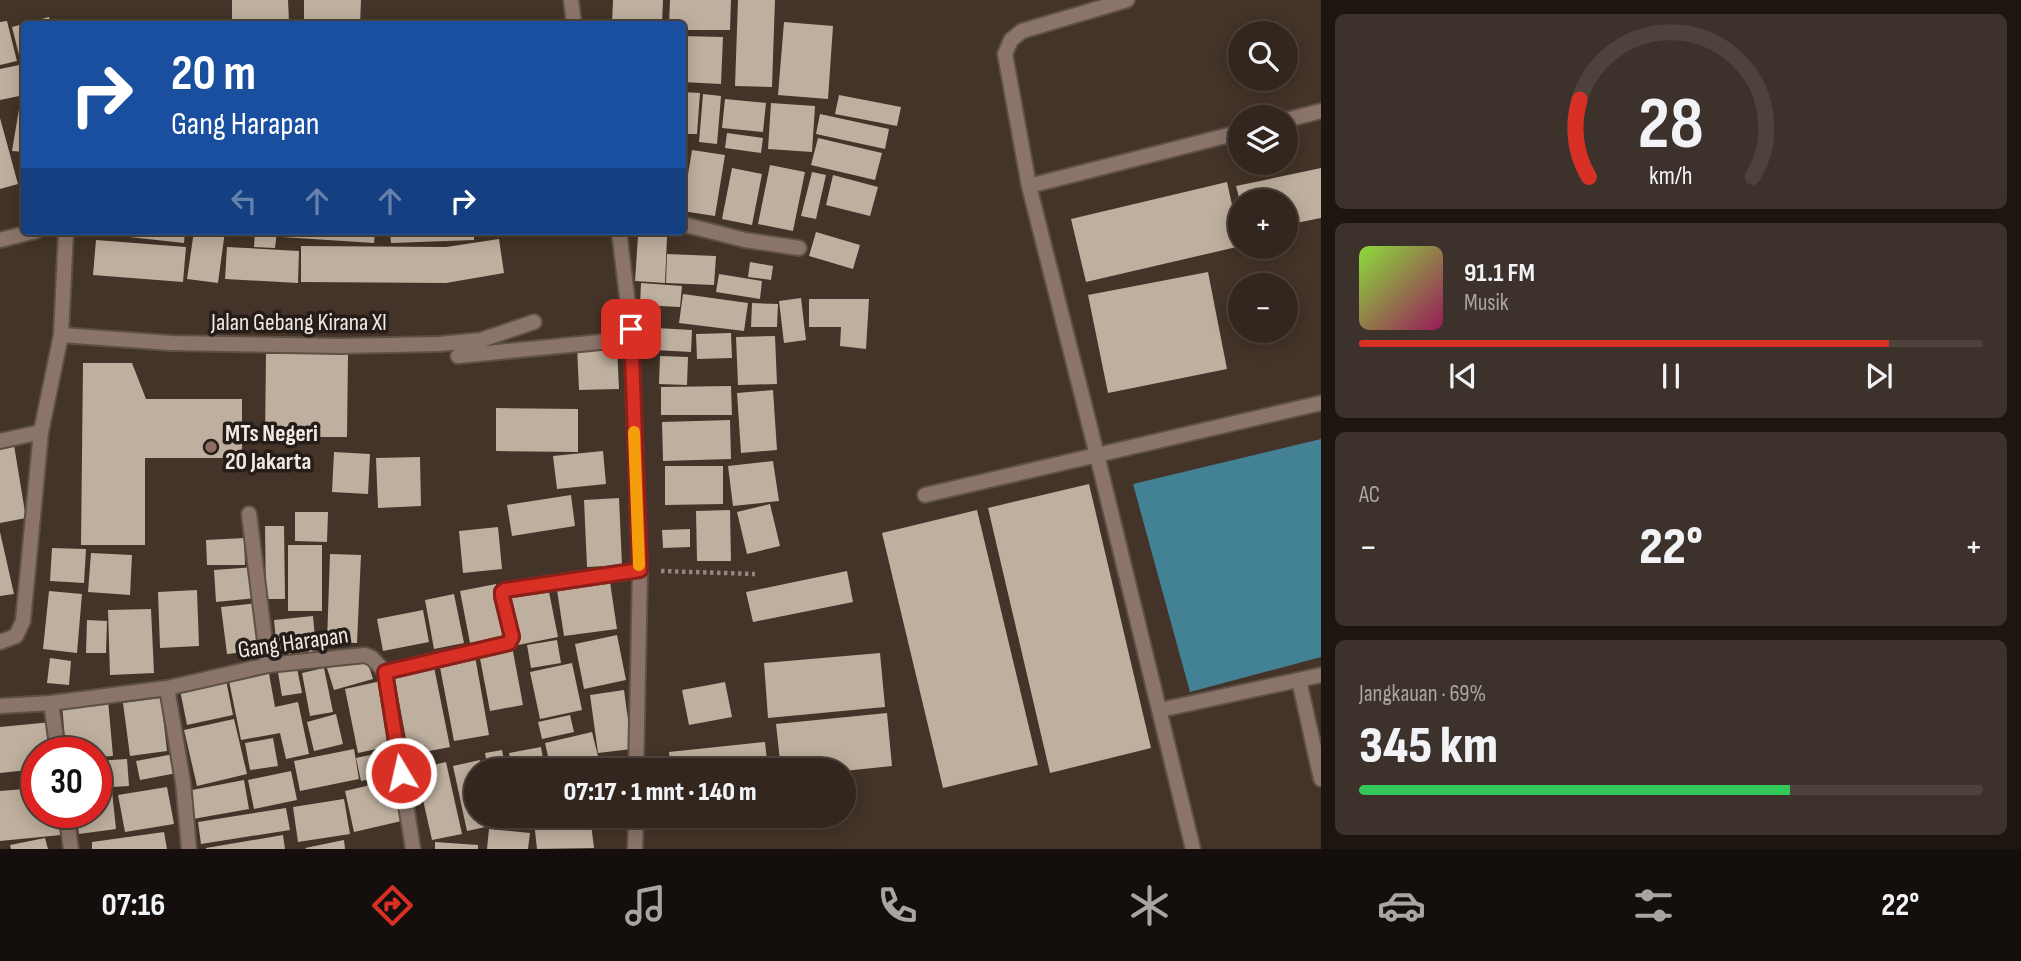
<!DOCTYPE html>
<html lang="id">
<meta charset="utf-8">
<style>
body{margin:0;font-family:"Sofia Sans Condensed",sans-serif;background:#3d322b;color:#f1f3f6;height:100vh;display:flex;flex-direction:column;font-size:26px;white-space:nowrap}
*{box-sizing:border-box;margin:0}
p{font-size:23px;color:#a8a5a4}
.icon{flex:none;width:38px;height:38px;fill:none;stroke:currentColor;stroke-width:2;stroke-linecap:round;stroke-linejoin:round}
.map{position:relative;flex:1;overflow:hidden}
.side{display:flex;flex-direction:column;gap:14px;padding:14px;background:#1c1510;width:700px}
.side>*{flex:none}
.hud{position:absolute;left:21px;top:21px;width:665px;height:214px;border-radius:7px;box-shadow:0 4px 18px #0003,0 0 0 2px #4d433c;background:#1a4fa0;color:#fff;overflow:hidden}
.buttons{position:absolute;left:1228px;top:21px;display:grid;gap:14px}
.buttons a{display:grid;place-items:center;width:70px;height:70px;border-radius:50%;background:#32261e;box-shadow:0 4px 18px #0003,0 0 0 2px #4d433c;font-size:35px}
.speed{position:absolute;left:21px;top:737px;display:flex;gap:14px;font-size:35px;font-weight:700;text-align:center}
.speed>*{display:grid;place-content:center;width:91px;height:91px;border-radius:50%;background:#32261e;box-shadow:0 4px 18px #0003,0 0 0 2px #4d433c;line-height:1}
.speed .limit{border:10px solid #d22;background:#fff;color:#111}
.pin{position:absolute;display:grid;place-items:center;width:60px;height:60px;color:#fff;margin:-30px;border-radius:14px;box-shadow:0 4px 10px #0006}
.me{position:absolute;width:77px;margin:-38px;rotate:351deg;stroke-linejoin:round;filter:drop-shadow(0 0 5px #0008)}
.turn{display:flex;align-items:center;gap:24px;height:147px;padding:0 35px;font-size:32px}
.turn .icon{width:91px;height:91px;stroke-width:2.5}
.turn b{display:block;font-size:49px;line-height:60px}
.lanes{display:flex;align-items:center;height:66px;padding:0 35px;background:#0003;justify-content:center;gap:35px;direction:ltr}
.lanes .off{opacity:.35}
.big{font-size:52px;font-weight:800;line-height:1.1}
.side .widget{flex:1;display:flex;flex-direction:column;justify-content:center;gap:10px;min-width:0;padding:0 24px;border-radius:10px;background:#3d322b}
.side .dial{align-items:center;gap:0}
.dial svg{height:182px;overflow:visible;fill:none;stroke:#4d433c;stroke-width:7;stroke-linecap:round;text-anchor:middle}
.dial text{fill:#f1f3f6;stroke:none}
.song{display:flex;align-items:center;gap:21px}
.cover{width:84px;height:84px;border-radius:10px;background:linear-gradient(135deg,hsl(90 70% 55%),hsl(330 70% 35%))}
.played{height:7px;border-radius:4px;background:linear-gradient(90deg,#d93025 85%,#4d433c 85%)}
.keys{display:flex;justify-content:space-around;direction:ltr}
.heat{display:flex;justify-content:space-between;align-items:center;font-size:38px;direction:ltr}
.charge{height:10px;border-radius:5px;background:linear-gradient(90deg,#34c759 69%,#4d433c 0)}
.trip{position:absolute;left:464px;top:758px;width:392px;height:70px;border-radius:35px;background:#32261e;box-shadow:0 4px 18px #0003,0 0 0 2px #4d433c;font-weight:800;line-height:70px;text-align:center}
.dock{display:flex;height:112px;justify-content:space-around;align-items:center;background:#140f0c;color:#a8a5a4}
.dock .icon{width:49px;height:49px}
.dock .selected{color:#d93025}
.dock b{font-size:32px;color:#f1f3f6}
main{display:flex;flex:1;min-height:0}
.map>svg:first-child{display:block}
.water{fill:#438195}
.building{fill:#beaf9e}
.lines{fill:none;stroke-linecap:round;stroke-linejoin:round}
.service-casing{stroke:#5f5046;stroke-width:18}
.minor-casing{stroke:#5f5046;stroke-width:18}
.tertiary-casing{stroke:#5f5046;stroke-width:18}
.path{stroke:#92857c;stroke-width:4.5;stroke-dasharray:3.5 3.5;stroke-linecap:butt}
.service{stroke:#8b756b;stroke-width:14}
.minor{stroke:#8b756b;stroke-width:14}
.tertiary{stroke:#8b756b;stroke-width:14}
.route-casing{stroke:#8d1f18;stroke-width:18}
.route{stroke:#d93025;stroke-width:12}
.slow{stroke:#f59e0b;stroke-width:12}
.education-dot{fill:#8d6e63;stroke:#241d18;stroke-width:2.5}
.labels{text-anchor:middle;stroke-width:7;stroke-linejoin:round;paint-order:stroke}
.street-label{font-size:24px;fill:#f3e9e2;stroke:#241d18}
.poi-label{font-size:24px;font-weight:bold;fill:#f3e9e2;stroke:#241d18;text-anchor:start}
</style>
<main>
<div class="map">
<svg width="1321" height="849" viewBox="0 0 1321 849">
<rect width="100%" height="100%" fill="#433328"/>
<path class="water" d="M1321,439V657L1190,692L1133,484Z"/>
<path class="building" d="M232,0H288L289,22L232,24Z
M304,0H361L360,24H304Z
M613,0H663L662,24H612Z
M670,0H731L730,30H682V24H669Z
M738,0H775L772,87L735,86Z
M49,17L51,24H24V58L20,59L12,27Z
M7,21L17,61L0,65V22Z
M784,22L833,26L828,99L778,95Z
M682,36L723,37L721,84L682,82Z
M24,64V95L0,100V69Z
M682,92L700,93L697,134H682Z
M703,94L721,96L717,144L699,142Z
M839,95L901,107L897,126L835,114Z
M725,99L766,103L763,132L722,128Z
M771,103L815,106L812,152L768,149Z
M19,109L24,110V152L12,151Z
M820,114L889,129L885,149L816,134Z
M0,118L18,184L0,189Z
M727,133L763,138L761,153L725,148Z
M818,138L882,153L875,180L811,165Z
M692,150L725,155L715,216L682,211Z
M770,165L805,172L793,231L758,224Z
M732,168L762,174L752,225L722,219Z
M1321,168V218L1286,225V201H1240L1236,186Z
M812,172L826,175L816,219L801,216Z
M833,175L878,187L870,216L826,205Z
M1227,182L1241,246L1086,282L1071,219Z
M111,231H185L184,243L111,235Z
M194,231H225L218,283L187,279Z
M255,231H277L275,248L254,247Z
M282,231H375L374,243L282,237Z
M390,231H474V240L391,243Z
M816,232L860,245L853,269L809,256Z
M638,236L667,237L665,283L635,281Z
M499,239L504,273L446,283L301,282V246L446,247Z
M96,240L186,247L183,282L93,275Z
M227,247L299,251L298,283L225,279Z
M667,254L716,256L714,285L666,283Z
M750,262L773,266L771,280L748,277Z
M1208,272L1227,369L1108,393L1088,295Z
M719,274L762,281L760,299L716,292Z
M641,283L682,286L680,307L640,305Z
M683,294L748,303L744,331L679,323Z
M801,298L806,340L784,343L779,301Z
M809,299H869L866,349L840,346L841,327H809Z
M752,303L778,304L777,327H751Z
M656,328L692,330L691,352L655,350Z
M731,333L732,358L697,359L696,334Z
M775,336L777,384L738,385L736,337Z
M617,345L619,389L579,390L577,347Z
M266,354H348L347,437H265Z
M660,356L688,357L687,385L659,384Z
M83,363H132L146,399H242V458H145V545H81Z
M731,386L732,415H661V387Z
M773,390L777,450L741,453L737,393Z
M496,408L578,409V452L496,451Z
M730,420L731,459L663,461L662,422Z
M14,445L26,518L0,523V447Z
M603,451L606,484L557,489L553,456Z
M334,452L370,454L368,494L332,492Z
M420,457L421,506L378,508L376,458Z
M773,461L779,501L733,506L728,466Z
M665,466H723V504L665,505Z
M1089,484L1151,748L1050,773L988,508Z
M571,495L575,526L512,536L507,505Z
M619,498L622,565L587,567L584,500Z
M770,504L780,546L747,554L737,512Z
M730,510L731,561H697L696,511Z
M977,510L1038,765L943,788L882,533Z
M295,512H328L327,542L295,541Z
M265,526H284L285,599H266Z
M498,527L502,569L463,573L459,531Z
M690,529V547L663,548L662,530Z
M0,532L14,594L0,596Z
M244,538L245,565H207L206,540Z
M288,545H322V611H288Z
M52,548L86,549L84,583L50,581Z
M91,553L132,555L130,595L88,592Z
M330,554L361,555L357,643L327,642Z
M255,567L257,598L216,602L214,570Z
M847,571L853,602L753,622L746,592Z
M610,582L617,629L564,636L557,590Z
M496,584L506,637L470,643L460,591Z
M548,587L558,637L518,645L508,594Z
M197,590L199,646L160,648L158,592Z
M49,591L82,594L77,653L43,649Z
M454,594L464,643L434,649L425,600Z
M258,603L263,650L227,654L221,607Z
M151,609L154,673L110,675L108,610Z
M423,610L429,642L383,651L377,619Z
M313,616L317,658L278,663L274,620Z
M87,620L107,621L106,653H86Z
M617,635L626,680L584,689L575,644Z
M557,640L561,663L531,668L527,645Z
M512,646L523,705L490,711L479,653Z
M880,653L885,707L768,718L764,663Z
M475,656L489,735L454,741L439,662Z
M366,657L373,679L334,690L327,668Z
M50,658L71,661L69,685L47,683Z
M296,663L302,693L282,696L277,667Z
M572,663L582,710L540,719L530,672Z
M434,667L450,747L409,755L394,675Z
M268,668L275,707L298,702L309,754L286,759L280,733L241,740L228,676Z
M324,668L333,712L310,716L302,673Z
M226,680L233,715L187,725L180,690Z
M381,681L395,745L358,753L345,689Z
M725,682L732,717L689,725L682,690Z
M624,690L632,749L598,753L590,695Z
M161,698L167,751L130,756L123,703Z
M108,700L113,756L96,757V752H66L62,704Z
M887,713L892,766L844,771L781,770L776,724Z
M336,714L343,744L314,751L307,722Z
M570,715L574,732L542,739L538,722Z
M234,719L247,774L197,786L184,730Z
M52,722L55,752H37V769L0,773V727Z
M592,732L600,764L575,770H551L545,743Z
M273,738L278,766L250,770L245,743Z
M765,742L768,770H671L669,752Z
M541,747L545,770H512L509,753Z
M354,749L359,779L300,791L294,761Z
M394,750L399,773L361,781L356,758Z
M502,750L506,770H488L485,753Z
M174,754L177,773L140,780L136,761Z
M127,759L129,786L96,788V761Z
M480,760L483,770H476V816H493L495,825L467,831L453,766Z
M446,762L462,834L432,840L416,769Z
M291,771L297,800L254,809L248,780Z
M396,779L406,820L354,832L345,791Z
M244,780L249,809L193,819L187,791Z
M167,787L174,824L125,832L118,795Z
M37,788V812H59L61,835L0,841V791Z
M112,791L116,829L79,834L76,812H96V793Z
M344,799L350,834L298,842L293,807Z
M286,808L290,830L201,844L198,822Z
M590,816L594,848L537,849L534,822Z
M606,816H634V825L606,826Z
M489,829L530,833L528,849H487Z
M164,832L167,849H92V842Z
M283,835L285,849H206V848Z
M45,838L48,849H11L10,845Z
M344,840L345,849H306L305,848Z
M435,842L478,845V849H435Z"/>
<g class="lines">
<defs>
<path id="service" d="M1127,0L1022,31L1011,40L1005,54L1029,186L1097,455L1193,849
M1286,120L1321,111
M1029,186L1241,132
M925,495L1321,403
M1299,680L1321,779
M1160,710L1321,675"/>
<path id="minor" d="M682,224L745,240L799,248
M0,240L36,231
M61,335L171,343L340,346L439,344L481,340L534,322
M458,356L631,339
M0,441L41,432
M249,514L268,665
M0,642L16,636L23,621L41,432L61,335L66,231
M385,672L413,849
M167,688L183,782L189,849
M51,703L58,752
M0,706L51,703L167,688L268,665L365,655L372,658L385,672L509,643L512,637L502,596V592L505,590L640,570
M66,812L71,849"/>
<path id="tertiary" d="M571,0L574,24
M619,231L631,329L640,570L636,770
M635,849L636,816"/>
</defs>
<use href="#service" class="service-casing"/>
<use href="#minor" class="minor-casing"/>
<use href="#tertiary" class="tertiary-casing"/>
<path class="path" d="M661,571L755,574"/>
<use href="#service" class="service"/>
<use href="#minor" class="minor"/>
<use href="#tertiary" class="tertiary"/>
</g>
<g class="lines">
<defs>
<path id="route" d="M401,773L385,672L509,643L512,637L502,596V592L505,590L640,570L631,329"/>
</defs>
<use href="#route" class="route-casing"/>
<use href="#route" class="route"/>
<path class="slow" d="M634,432L639,565"/>
</g>
<circle class="education-dot" cx="211" cy="447" r="7"/>
<g class="labels">
<g class="street-label">
<text x="299" y="330">Jalan Gebang Kirana XI</text>
<text transform="translate(293 642) rotate(-8)" y="8">Gang Harapan</text>
</g>
<g class="poi-label">
<text x="225" y="441">MTs Negeri<tspan x="225" dy="28">20 Jakarta</tspan></text>
</g>
</g>
</svg>
<div class="buttons">
<a><svg class="icon" aria-label="search" viewBox="0 0 24 24"><circle cx="10" cy="10" r="6"/><path d="M15 15l6 6"/></svg></a>
<a><svg class="icon" aria-label="layers" viewBox="0 0 24 24"><path d="M12 4l9 5-9 5-9-5zM3 14l9 5 9-5"/></svg></a>
<a>+</a>
<a>−</a>
</div>
<div class="speed"><div class="limit">30</div></div>
<div class="pin" style="left:631px;top:329px;background:#d93025"><svg class="icon" aria-label="arrive" viewBox="0 0 24 24"><path d="M6 21V4h12l-3 4 3 4H6"/></svg></div>
<svg class="me" style="left:401px;top:773px" viewBox="-20 -20 40 40"><circle r="17" fill="#d93025" stroke="#fff" stroke-width="3"/><path d="M0-11L8 9 0 5-8 9z" fill="#fff"/></svg>
<div class="trip">07:17 · 1 mnt · 140 m</div>
<div class="hud">
<div class="turn"><svg class="icon" aria-label="right" viewBox="0 0 24 24"><path d="M7 20v-9h11M14 6l5 5-5 5"/></svg><div><b>20 m</b>Gang Harapan</div></div>
<div class="lanes"><svg class="icon off" aria-label="left" viewBox="0 0 24 24"><path d="M17 20v-9H6M10 6l-5 5 5 5"/></svg><svg class="icon off" aria-label="ahead" viewBox="0 0 24 24"><path d="M12 20V5M6 11l6-6 6 6"/></svg><svg class="icon off" aria-label="ahead" viewBox="0 0 24 24"><path d="M12 20V5M6 11l6-6 6 6"/></svg><svg class="icon" aria-label="right" viewBox="0 0 24 24"><path d="M7 20v-9h11M14 6l5 5-5 5"/></svg></div>
</div>
</div>
<section class="side">
<div class="widget dial"><svg viewBox="0 0 100 80">
<path d="M14 69A42 42 0 1 1 86 69"/>
<path d="M14 69A42 42 0 0 1 10 35" stroke="#d93025"/>
<text x="50" y="56" font-size="32" font-weight="700">28</text>
<text x="50" y="72" font-size="11">km/h</text>
</svg></div>
<div class="widget">
<div class="song"><i class="cover"></i><div><b>91.1 FM</b><p>Musik</p></div></div>
<div class="played"></div>
<div class="keys"><svg class="icon" aria-label="previous" viewBox="0 0 24 24"><path d="M18 5L8 12l10 7zM5 5v14"/></svg><svg class="icon" aria-label="pause" viewBox="0 0 24 24"><path d="M8 5v14M16 5v14"/></svg><svg class="icon" aria-label="next" viewBox="0 0 24 24"><path d="M6 5l10 7-10 7zM19 5v14"/></svg></div>
</div>
<div class="widget"><p>AC</p>
<div class="heat"><a>−</a><b class="big">22°</b><a>+</a></div>
</div>
<div class="widget"><p>Jangkauan · 69%</p><b class="big">345 km</b><div class="charge"></div></div>
</section>
</main>
<nav class="dock">
<b>07:16</b>
<svg class="icon selected" aria-label="directions" viewBox="0 0 24 24"><path d="M12 3l9 9-9 9-9-9zM9 14v-3h6M13 9l2 2-2 2"/></svg>
<svg class="icon" aria-label="music" viewBox="0 0 24 24"><path d="M9 18V5l10-2v13"/><circle cx="6" cy="18" r="3"/><circle cx="16" cy="16" r="3"/></svg>
<svg class="icon" aria-label="phone" viewBox="0 0 24 24"><path d="M5 4h4l2 5-3 2q2 4 5 5l2-3 5 2v4C11 20 4 13 5 4z"/></svg>
<svg class="icon" aria-label="climate" viewBox="0 0 24 24"><path d="M12 3v18M4 7l16 10M4 17L20 7"/></svg>
<svg class="icon" aria-label="car" viewBox="0 0 24 24"><path d="M5 17H2v-5l4-1 3-4h7l3 4 3 1v5h-3M9 17h6M6 11h13"/><circle cx="7" cy="17" r="2"/><circle cx="17" cy="17" r="2"/></svg>
<svg class="icon" aria-label="filters" viewBox="0 0 24 24"><path d="M4 7h16M4 17h16"/><circle cx="9" cy="7" r="2"/><circle cx="15" cy="17" r="2"/></svg>
<b>22°</b>
</nav>
